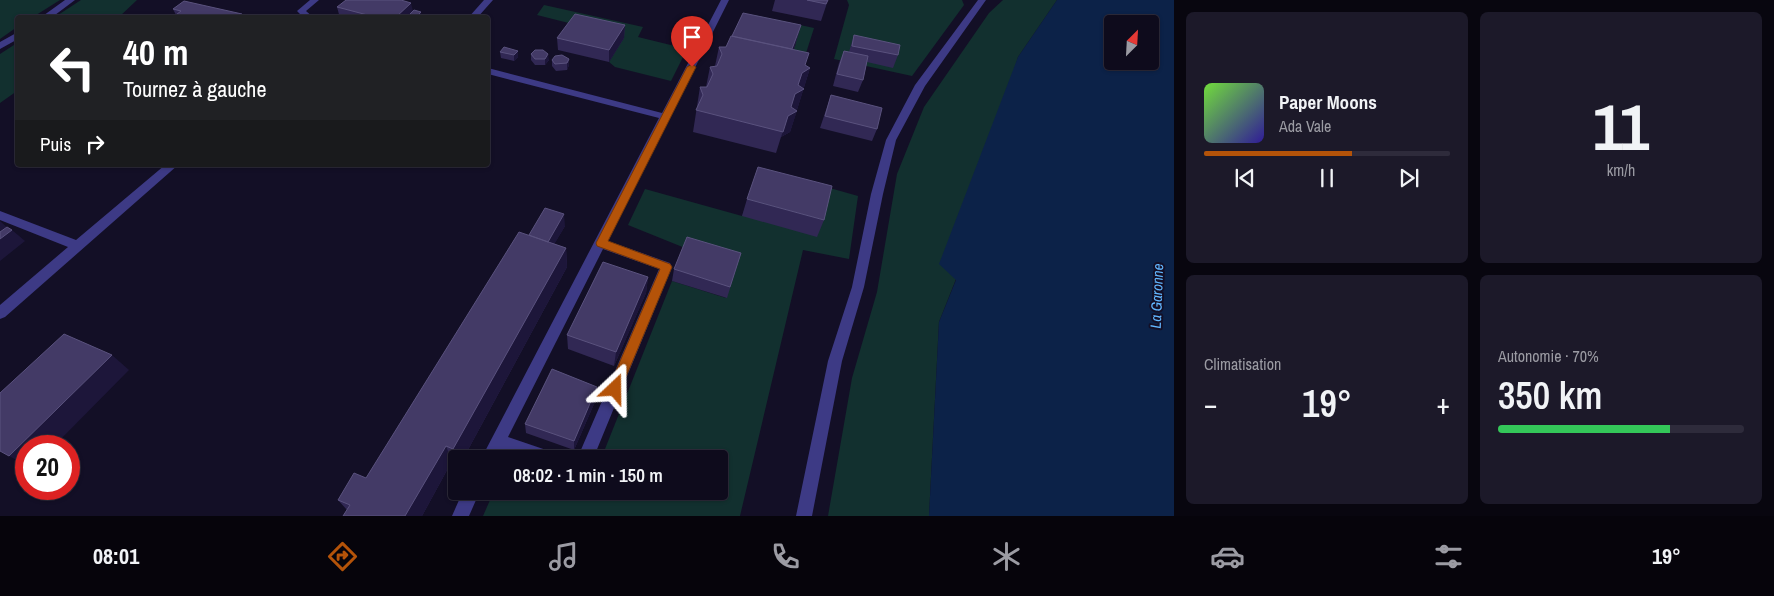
<!DOCTYPE html>
<html lang="fr">
<meta charset="utf-8">
<style>
body{margin:0;font-family:"Archivo Narrow",sans-serif;background:#1c1929;color:#f1f3f6;height:100vh;display:flex;flex-direction:column;font-size:19px;white-space:nowrap}
*{box-sizing:border-box;margin:0}
p{font-size:16px;color:#9b9ba3}
.icon{flex:none;width:28px;height:28px;fill:none;stroke:currentColor;stroke-width:2;stroke-linecap:round;stroke-linejoin:round}
.map{position:relative;flex:1;overflow:hidden}
.details{display:flex;flex-direction:column;gap:12px;padding:12px;background:#08060f;width:600px}
.details>*{flex:none}
.guide{position:absolute;left:15px;top:15px;width:475px;height:152px;border-radius:5px;box-shadow:0 1px 4px #0004,0 0 0 1px #2e2b3b;background:#202124;color:#fff;overflow:hidden}
.needle{width:32px;rotate:24deg}
.fabs{position:absolute;left:1104px;top:15px;display:grid;gap:10px}
.fabs a{display:grid;place-items:center;width:55px;height:55px;border-radius:5px;background:#0e0b1c;box-shadow:0 1px 4px #0004,0 0 0 1px #2e2b3b;font-size:25px}
.speed{position:absolute;left:15px;top:435px;display:flex;gap:10px;font-size:25px;font-weight:700;text-align:center}
.speed>*{display:grid;place-content:center;width:65px;height:65px;border-radius:50%;background:#0e0b1c;box-shadow:0 1px 4px #0004,0 0 0 1px #2e2b3b;line-height:1}
.speed .limit{border:8px solid #d22;background:#fff;color:#111}
.pin{position:absolute;display:grid;place-items:center;width:42px;height:42px;color:#fff;margin:-51px -21px;border-radius:50% 50% 50% 0;rotate:-45deg;box-shadow:0 0 5px #0007}
.pin .icon{rotate:45deg}
.me{position:absolute;width:55px;margin:-28px;rotate:23deg;stroke-linejoin:round;filter:drop-shadow(0 0 4px #0008)}
.turn{display:flex;align-items:center;gap:18px;height:105px;padding:0 25px;font-size:22px}
.turn .icon{width:65px;height:65px;stroke-width:2.5}
.turn b{display:block;font-size:35px;line-height:42px}
.then{display:flex;align-items:center;height:48px;padding:0 25px;background:#0003;gap:10px;font-size:19px}
.big{font-size:38px;font-weight:600;line-height:1.1}
.details .tile{flex:1;display:flex;flex-direction:column;justify-content:center;gap:8px;min-width:0;padding:0 18px;border-radius:8px;background:#1c1929}
.details .dial{align-items:center;gap:0}
.dial b{font-size:65px;line-height:1}
.song{display:flex;align-items:center;gap:15px}
.cover{width:60px;height:60px;border-radius:8px;background:linear-gradient(135deg,hsl(100 70% 55%),hsl(250 70% 35%))}
.played{height:5px;border-radius:2px;background:linear-gradient(90deg,#b45309 60%,#2e2b3b 60%)}
.keys{display:flex;justify-content:space-around;direction:ltr}
.heat{display:flex;justify-content:space-between;align-items:center;font-size:28px;direction:ltr}
.charge{height:8px;border-radius:4px;background:linear-gradient(90deg,#34c759 70%,#2e2b3b 0)}
.details .tiles{flex:1;display:grid;gap:12px;grid-template-columns:repeat(2,1fr)}
.trip{position:absolute;left:448px;top:450px;width:280px;height:50px;border-radius:5px;background:#0e0b1c;box-shadow:0 1px 4px #0004,0 0 0 1px #2e2b3b;font-weight:600;line-height:50px;text-align:center}
.dock{display:flex;height:80px;justify-content:space-around;align-items:center;background:#06040b;color:#9b9ba3}
.dock .icon{width:35px;height:35px}
.dock .active{color:#b45309}
.dock b{font-size:22px;color:#f1f3f6}
main{display:flex;flex:1;min-height:0}
.map>svg:first-child{display:block}
.green{fill:#12302f}
.water{fill:#0c2248;fill-rule:evenodd}
.lines{fill:none;stroke-linecap:round;stroke-linejoin:round}
.minor{fill:#3d3a85;fill-rule:evenodd}
.wall{fill:#312854}
.shaded-wall{fill:#1d163a}
.building{fill:#433a66;stroke:#5a527e}
.route{fill:#b45309;stroke:#753606}
.labels{text-anchor:middle;stroke-width:4;stroke-linejoin:round;paint-order:stroke}
.water-label{font-size:15px;font-style:italic;fill:#62b6ff;stroke:#130f26}
</style>
<main>
<div class="map">
<svg width="1174" height="516" viewBox="0 0 1174 516">
<rect width="100%" height="100%" fill="#130f26"/>
<path class="green" d="M0,0H60L33,17L18,18L17,27L0,39Z
M81,0H137L119,17H55Z
M847,0H962L964,5L912,76L834,59L849,5Z
M1003,0H1057L1018,57L956,279L939,322L929,516H828L852,378L877,292L897,174L924,107L989,13Z
M544,5L643,27L638,37L687,49L671,81L615,67L609,62L624,37L537,15Z
M754,15L814,28L801,69L788,66L796,43Z
M17,43V91L0,103V54Z
M759,168L858,196L849,259L803,250L740,516H483L494,491H719V459H601L672,281L726,298L685,248L628,225L645,189L742,216Z"/>
<path class="water" d="M1057,0H1174V516H929L939,322L956,280L939,264L1018,57ZM1112,24H1150V61H1112Z"/>
<g class="lines">
<path class="minor" d="M65,0H75L51,18H40Z
M310,0H319L306,11L314,18H304L297,11Z
M484,0H493L477,18H468Z
M721,0H729L608,241L670,263L672,267L593,459H577L659,269L603,249L508,437L558,454L560,459H529L502,450L497,459H481L659,118L488,74V68L662,113Z
M978,0H986L925,86L896,140L883,194L864,287L842,361L812,516H796L828,361L852,287L871,194L886,140L915,85Z
M18,32V39L0,49V42Z
M165,165H178L5,317L0,319V305L68,247L0,220V211L76,240Z
M463,491H480L469,516H452Z"/>
</g>
<path class="wall" d="M775,0H828L821,21L772,11Z
M337,7L413,11L422,18H340Z
M173,9L244,18L176,15Z
M625,25L624,38L609,62L558,50L557,38Z
M801,25L794,49L805,65L810,68L790,132L781,137L776,153L693,132L700,87H706L710,67L715,66L719,47H726Z
M854,35L898,55L893,68L867,62L863,80L858,92L833,86L839,63L844,51L849,52Z
M518,51V57L514,61L501,58L500,52Z
M531,54L549,60L545,65H535L531,60Z
M569,59V65L567,70L556,71L552,66V60Z
M831,95L877,129L872,141L820,128Z
M747,199L824,220L817,237L742,216Z
M565,226L554,244L566,248L567,267L463,459H456V463L452,461L422,516H343L347,510L338,500L366,478L529,235Z
M741,253L727,298L672,281L674,269Z
M648,277L646,293L614,366L568,349L567,335Z
M597,397L574,450L526,433L525,424Z"/>
<path class="shaded-wall" d="M411,3L414,15L411,18H395Z
M421,12L422,18H415Z
M242,14L244,18H237Z
M625,25L624,38L609,62V50Z
M801,25L796,42L788,66L792,49Z
M518,51V57L514,61V55Z
M809,53L803,72L810,68L797,110L789,115L797,111L790,132L781,137Z
M548,54L549,60L545,65V59Z
M569,59V65L567,70V63Z
M564,214L565,226L545,260L544,249Z
M0,221L11,231L12,230L25,241L0,261Z
M566,248L567,267L463,459H457L453,449Z
M648,277L646,293L614,366L616,352Z
M112,355L129,370L54,446H26V465L9,456Z
M597,387V397L574,450V441Z
M446,446L452,461L422,516H405Z"/>
<path class="building" d="M346,0H401L411,3L395,18H379L337,7Z
M807,0H828L826,4Z
M184,1L242,14L237,18H172L181,11L173,9Z
M414,10L421,12L415,18H406Z
M743,13L801,25L792,49L732,36Z
M575,14L625,25L609,50L557,38Z
M854,35L900,45L898,55L852,46Z
M731,36L809,53L805,65L810,68L802,73L798,85L804,89L795,94L791,107L797,111L788,116L783,132L696,110L703,95L700,87H707L713,74L710,67L717,66L722,54L719,47H726Z
M504,47L518,51L514,55L500,52Z
M535,50H543L548,54L545,59H535L531,54Z
M844,51L868,56L863,80L837,74Z
M562,55L569,59L567,63L555,64L552,60L555,56Z
M831,95L882,108L877,129L825,116Z
M758,167L832,186L824,220L747,199Z
M545,208L564,214L548,242L529,235Z
M7,227L12,230L0,239V232Z
M519,232L566,248L453,449L446,446L405,516H343L350,505L338,500L354,473L366,478Z
M687,237L741,253L730,287L674,269Z
M603,262L648,277L616,352L567,335Z
M64,334L112,355L9,456L0,451V393Z
M552,369L597,387L574,441L525,424Z"/>
<path class="route" d="M692,64L696,67L608,241L670,264L672,267L621,389L619,393L615,395L610,393L608,389L660,269L597,246L596,243L687,67Z"/>
<g class="labels">
<g class="water-label">
<text transform="translate(1157 296) rotate(-88)" y="5">La Garonne</text>
</g>
</g>
</svg>
<div class="fabs">
<a><svg class="needle" viewBox="-14 -14 28 28"><path d="M0-13l5 13h-10z" fill="#e53935"/><path d="M0 13l5-13h-10z" fill="#9b9ba3"/></svg></a>
</div>
<div class="speed"><div class="limit">20</div></div>
<div class="pin" style="left:692px;top:67px;background:#d93025"><svg class="icon" aria-label="arrive" viewBox="0 0 24 24"><path d="M6 21V4h12l-3 4 3 4H6"/></svg></div>
<svg class="me" style="left:615px;top:389px" viewBox="-20 -20 40 40"><path d="M0-17L14 15 0 8-14 15z" fill="#b45309" stroke="#fff" stroke-width="4"/></svg>
<div class="trip">08:02 · 1 min · 150 m</div>
<div class="guide">
<div class="turn"><svg class="icon" aria-label="left" viewBox="0 0 24 24"><path d="M17 20v-9H6M10 6l-5 5 5 5"/></svg><div><b>40 m</b>Tournez à gauche</div></div>
<div class="then">Puis<svg class="icon" aria-label="right" viewBox="0 0 24 24"><path d="M7 20v-9h11M14 6l5 5-5 5"/></svg></div>
</div>
</div>
<section class="details">
<div class="tiles">
<div class="tile">
<div class="song"><i class="cover"></i><div><b>Paper Moons</b><p>Ada Vale</p></div></div>
<div class="played"></div>
<div class="keys"><svg class="icon" aria-label="previous" viewBox="0 0 24 24"><path d="M18 5L8 12l10 7zM5 5v14"/></svg><svg class="icon" aria-label="pause" viewBox="0 0 24 24"><path d="M8 5v14M16 5v14"/></svg><svg class="icon" aria-label="next" viewBox="0 0 24 24"><path d="M6 5l10 7-10 7zM19 5v14"/></svg></div>
</div>
<div class="tile dial"><b>11</b><p>km/h</p></div>
<div class="tile"><p>Climatisation</p>
<div class="heat"><a>−</a><b class="big">19°</b><a>+</a></div>
</div>
<div class="tile"><p>Autonomie · 70%</p><b class="big">350 km</b><div class="charge"></div></div>
</div>
</section>
</main>
<nav class="dock">
<b>08:01</b>
<svg class="icon active" aria-label="directions" viewBox="0 0 24 24"><path d="M12 3l9 9-9 9-9-9zM9 14v-3h6M13 9l2 2-2 2"/></svg>
<svg class="icon" aria-label="music" viewBox="0 0 24 24"><path d="M9 18V5l10-2v13"/><circle cx="6" cy="18" r="3"/><circle cx="16" cy="16" r="3"/></svg>
<svg class="icon" aria-label="phone" viewBox="0 0 24 24"><path d="M5 4h4l2 5-3 2q2 4 5 5l2-3 5 2v4C11 20 4 13 5 4z"/></svg>
<svg class="icon" aria-label="climate" viewBox="0 0 24 24"><path d="M12 3v18M4 7l16 10M4 17L20 7"/></svg>
<svg class="icon" aria-label="car" viewBox="0 0 24 24"><path d="M5 17H2v-5l4-1 3-4h7l3 4 3 1v5h-3M9 17h6M6 11h13"/><circle cx="7" cy="17" r="2"/><circle cx="17" cy="17" r="2"/></svg>
<svg class="icon" aria-label="filters" viewBox="0 0 24 24"><path d="M4 7h16M4 17h16"/><circle cx="9" cy="7" r="2"/><circle cx="15" cy="17" r="2"/></svg>
<b>19°</b>
</nav>
